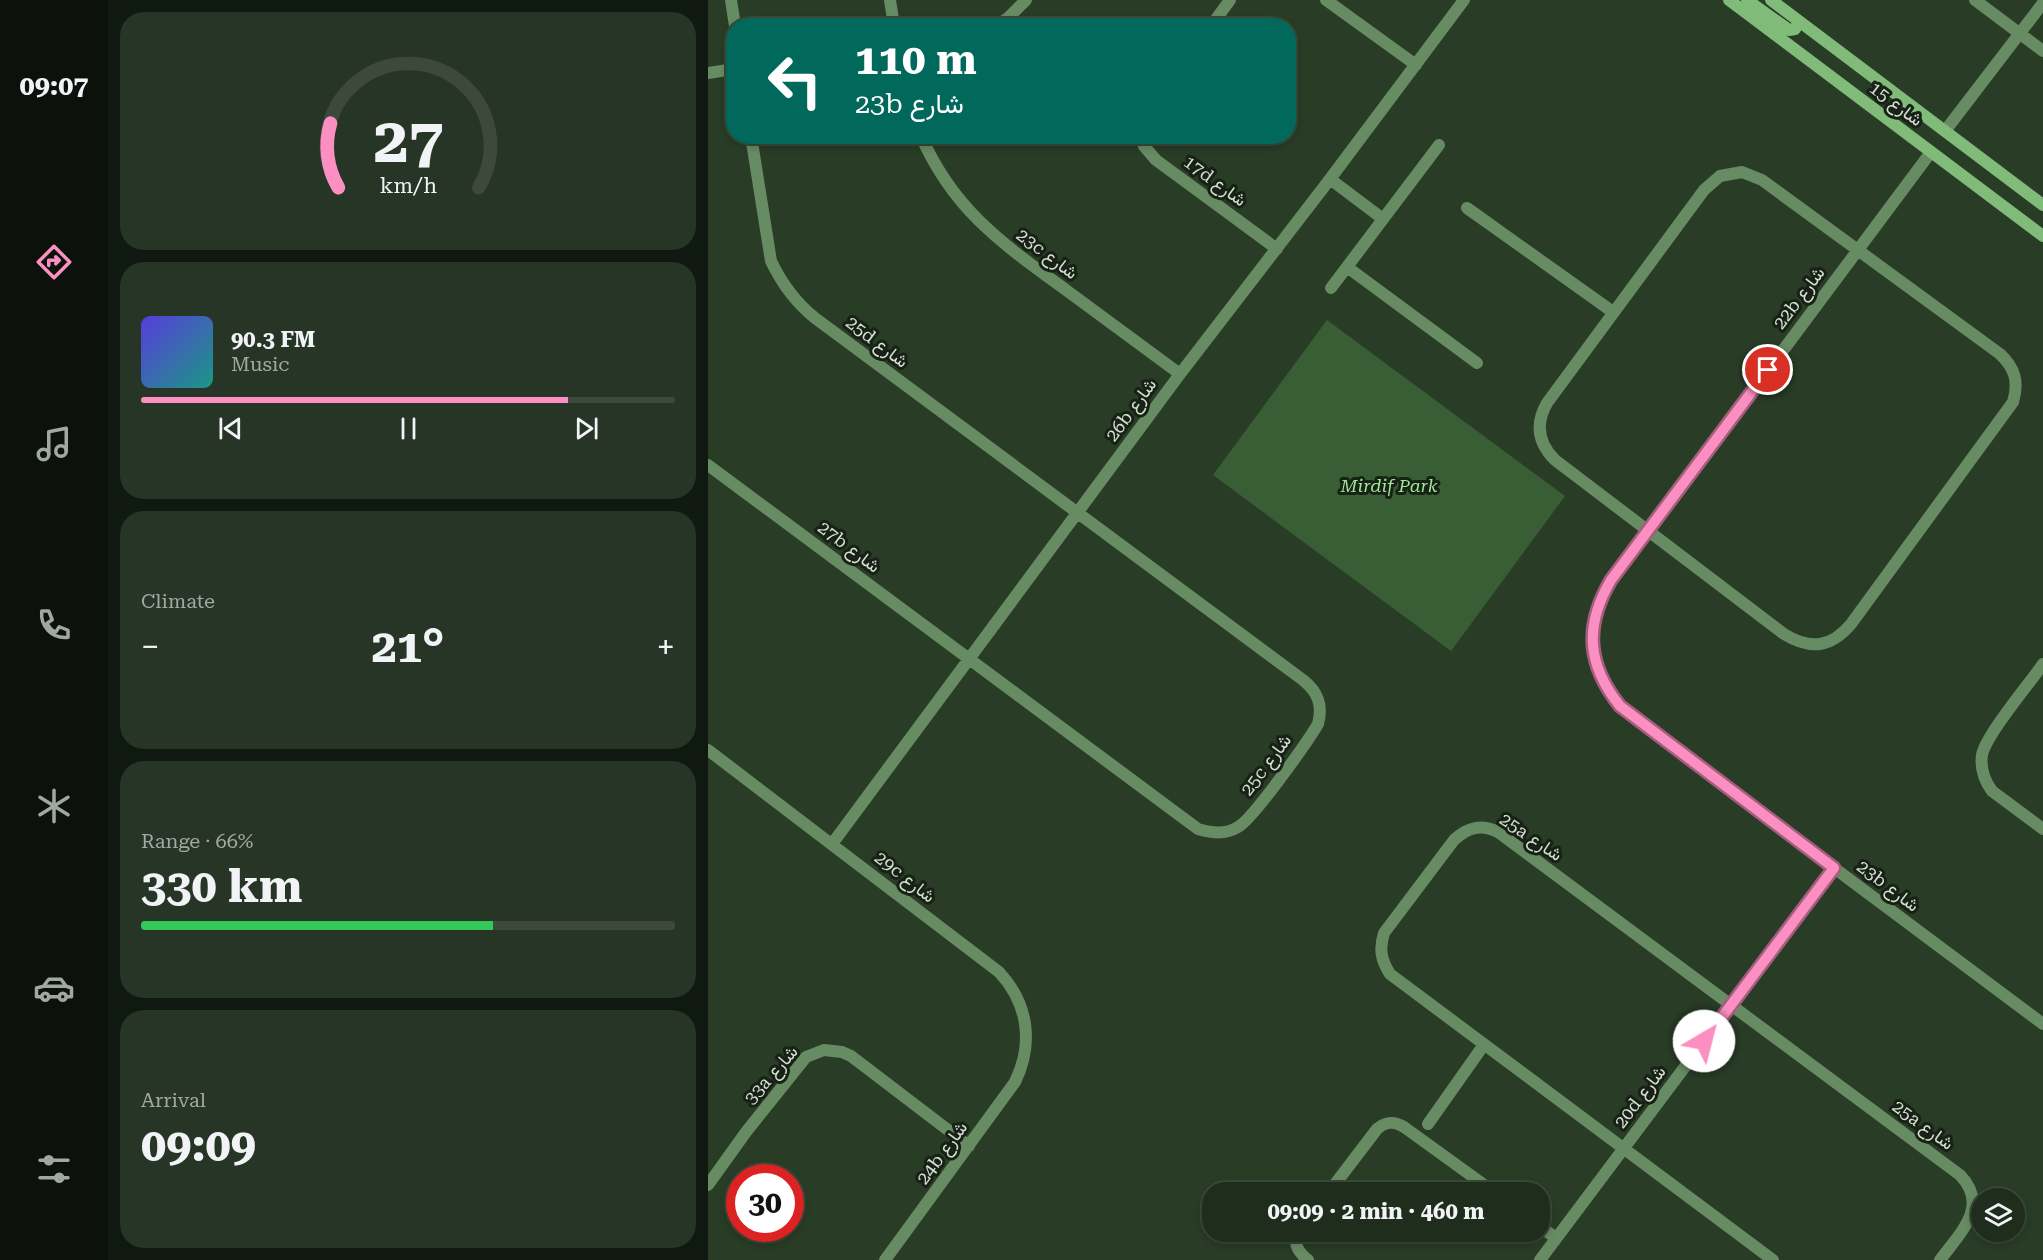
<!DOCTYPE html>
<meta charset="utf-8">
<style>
body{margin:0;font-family:"Roboto Serif",Vazirmatn,serif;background:#263525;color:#f1f3f6;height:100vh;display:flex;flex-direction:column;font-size:22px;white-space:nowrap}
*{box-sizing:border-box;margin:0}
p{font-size:20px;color:#a1a8a3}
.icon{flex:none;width:33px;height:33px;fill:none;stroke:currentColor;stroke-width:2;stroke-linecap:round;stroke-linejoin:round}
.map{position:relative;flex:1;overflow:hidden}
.sheet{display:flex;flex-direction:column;gap:12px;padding:12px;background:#10190f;width:600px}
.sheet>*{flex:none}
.top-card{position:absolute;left:18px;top:18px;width:570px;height:126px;border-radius:24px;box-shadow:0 3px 9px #0003,0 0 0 2px #3c493b;background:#00695c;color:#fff;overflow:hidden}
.fabs{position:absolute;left:1263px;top:1188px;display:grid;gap:12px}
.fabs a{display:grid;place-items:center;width:54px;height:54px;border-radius:50%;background:#1e2d1c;box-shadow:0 3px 9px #0003,0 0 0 2px #3c493b;font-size:30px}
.speed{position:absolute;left:18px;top:1164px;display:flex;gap:12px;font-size:30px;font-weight:700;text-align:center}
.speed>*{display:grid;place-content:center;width:78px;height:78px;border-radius:50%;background:#1e2d1c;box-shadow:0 3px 9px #0003,0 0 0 2px #3c493b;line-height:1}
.speed .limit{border:9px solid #d22;background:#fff;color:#111}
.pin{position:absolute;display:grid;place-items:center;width:51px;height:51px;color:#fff;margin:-26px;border:3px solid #fff;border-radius:50%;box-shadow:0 2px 6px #0007}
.me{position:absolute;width:66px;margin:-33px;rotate:37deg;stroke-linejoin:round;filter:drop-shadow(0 0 4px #0008)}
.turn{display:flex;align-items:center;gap:21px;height:126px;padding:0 30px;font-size:27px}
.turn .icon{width:78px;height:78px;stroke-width:2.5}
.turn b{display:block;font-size:42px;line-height:51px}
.big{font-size:45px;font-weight:700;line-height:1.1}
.sheet .card{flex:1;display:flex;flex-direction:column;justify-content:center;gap:9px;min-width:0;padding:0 21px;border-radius:24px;background:#263525}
.sheet .dial{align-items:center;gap:0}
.dial svg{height:156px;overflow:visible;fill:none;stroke:#3c493b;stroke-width:7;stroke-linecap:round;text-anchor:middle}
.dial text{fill:#f1f3f6;stroke:none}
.song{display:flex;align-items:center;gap:18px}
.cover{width:72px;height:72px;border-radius:9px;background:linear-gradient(135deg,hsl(250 70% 55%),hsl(170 70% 35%))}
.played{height:6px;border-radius:3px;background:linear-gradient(90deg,#fc8fc1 80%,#3c493b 80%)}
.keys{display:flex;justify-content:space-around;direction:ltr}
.heat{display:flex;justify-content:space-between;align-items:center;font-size:33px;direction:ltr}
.charge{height:9px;border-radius:4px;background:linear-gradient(90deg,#34c759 66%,#3c493b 0)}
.trip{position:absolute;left:494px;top:1182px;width:348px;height:60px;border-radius:24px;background:#1e2d1c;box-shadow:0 3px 9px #0003,0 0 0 2px #3c493b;font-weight:700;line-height:60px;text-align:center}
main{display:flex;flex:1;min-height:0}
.dock{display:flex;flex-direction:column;width:108px;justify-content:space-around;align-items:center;background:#0c120b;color:#a1a8a3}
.dock .icon{width:42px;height:42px}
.dock .active{color:#fc8fc1}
.dock b{font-size:27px;color:#f1f3f6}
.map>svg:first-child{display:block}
.green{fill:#395e35}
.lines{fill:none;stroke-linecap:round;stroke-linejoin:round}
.street{stroke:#678b62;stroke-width:12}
.secondary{stroke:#80bb79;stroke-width:12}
.route-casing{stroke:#a45d7d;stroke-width:15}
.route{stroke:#fc8fc1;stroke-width:10}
.labels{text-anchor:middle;stroke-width:6;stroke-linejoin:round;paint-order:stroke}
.street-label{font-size:18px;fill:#d5e1d3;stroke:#182116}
.park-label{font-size:18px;font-style:italic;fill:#9fe996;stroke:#182116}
</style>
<main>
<nav class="dock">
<b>09:07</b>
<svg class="icon active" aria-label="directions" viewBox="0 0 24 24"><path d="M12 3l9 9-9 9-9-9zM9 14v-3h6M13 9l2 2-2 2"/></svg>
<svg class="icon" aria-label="music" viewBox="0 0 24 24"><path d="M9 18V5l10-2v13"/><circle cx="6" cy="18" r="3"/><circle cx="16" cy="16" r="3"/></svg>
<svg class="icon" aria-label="phone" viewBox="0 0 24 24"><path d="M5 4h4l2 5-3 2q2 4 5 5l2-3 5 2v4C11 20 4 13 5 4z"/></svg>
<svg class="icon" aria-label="climate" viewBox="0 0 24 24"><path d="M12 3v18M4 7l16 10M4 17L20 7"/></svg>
<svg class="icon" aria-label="car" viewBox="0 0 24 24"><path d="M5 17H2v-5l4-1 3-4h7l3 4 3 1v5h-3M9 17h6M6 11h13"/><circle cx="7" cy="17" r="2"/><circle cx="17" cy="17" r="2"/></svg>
<svg class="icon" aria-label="filters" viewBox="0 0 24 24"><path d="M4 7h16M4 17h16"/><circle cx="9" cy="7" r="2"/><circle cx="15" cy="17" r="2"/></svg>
</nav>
<section class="sheet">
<div class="card dial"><svg viewBox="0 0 100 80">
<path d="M14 69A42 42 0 1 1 86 69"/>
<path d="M14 69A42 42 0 0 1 10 36" stroke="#fc8fc1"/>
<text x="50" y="56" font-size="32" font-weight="700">27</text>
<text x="50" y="72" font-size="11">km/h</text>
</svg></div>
<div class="card">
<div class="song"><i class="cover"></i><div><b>90.3 FM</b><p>Music</p></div></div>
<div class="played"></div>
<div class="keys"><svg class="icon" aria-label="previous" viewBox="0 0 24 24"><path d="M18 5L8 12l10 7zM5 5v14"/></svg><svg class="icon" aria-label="pause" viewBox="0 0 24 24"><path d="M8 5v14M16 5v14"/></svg><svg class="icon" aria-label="next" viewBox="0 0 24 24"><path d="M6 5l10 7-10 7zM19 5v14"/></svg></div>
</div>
<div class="card"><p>Climate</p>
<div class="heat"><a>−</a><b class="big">21°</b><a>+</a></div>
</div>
<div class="card"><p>Range · 66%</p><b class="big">330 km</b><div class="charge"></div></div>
<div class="card"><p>Arrival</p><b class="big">09:09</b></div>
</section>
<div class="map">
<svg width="1335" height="1260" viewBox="0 0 1335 1260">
<rect width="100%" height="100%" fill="#283c26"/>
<path class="green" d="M619,320L857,496L743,651L505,475Z"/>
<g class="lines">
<path class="street" d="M23,0L27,26
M182,0L186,26
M618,0L708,65
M1267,0L1335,51
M288,26L300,18L318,0
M503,26L522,0
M0,73L26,69
M1237,131L1335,3
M213,136C246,211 295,244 358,290C396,318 434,346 472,374
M433,136L436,146L448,160L569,249
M1223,152L903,581C873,633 881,680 927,719L1335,1024
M1034,172L1054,180L1292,354C1307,368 1311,382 1305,402L1143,624C1123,648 1102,650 1076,634L847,460C830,443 827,424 839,403L996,190L1012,176Z
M622,179L675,219
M759,208L905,312
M639,267L769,363
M623,288L731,145
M0,465L490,829C504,833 517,835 530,827C545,819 600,741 610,724C615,705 610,692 595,680L107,318C87,302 74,284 63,261L43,136
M1335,664C1321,684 1278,735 1274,755C1272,769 1276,780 1284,791L1335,829
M0,750L291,972C320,1003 326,1043 307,1082L177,1260
M124,844L472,374L622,179L756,0
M720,1124L775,1046
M0,1185L38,1132L98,1057L116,1050L134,1052L143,1056L261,1146
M621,1192L669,1129C678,1121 686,1121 696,1127L786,1192
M831,1226L848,1238
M592,1232C584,1243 590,1252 600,1260
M832,1260L1126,868
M1065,1260L682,974C673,960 671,949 676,933L746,840C760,827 773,824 790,832L1252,1175C1282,1206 1252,1233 1232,1260"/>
<path class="secondary" d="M1021,0L1335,236
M1039,0L1081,30L1087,29L1091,21
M1063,0L1335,205"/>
</g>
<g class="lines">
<defs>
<path id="route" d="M996,1041L1126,868L912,706C879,665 876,626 903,580L1060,370"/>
</defs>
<use href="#route" class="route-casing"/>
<use href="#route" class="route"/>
</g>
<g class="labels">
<g class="street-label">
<text transform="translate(1188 104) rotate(37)" y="6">شارع 15</text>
<text transform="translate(507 181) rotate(36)" y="6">17d شارع</text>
<text transform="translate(339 254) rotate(37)" y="6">23c شارع</text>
<text transform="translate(1091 298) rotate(-53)" y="6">22b شارع</text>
<text transform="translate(169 342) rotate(37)" y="6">25d شارع</text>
<text transform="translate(423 410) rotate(-54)" y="6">26b شارع</text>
<text transform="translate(141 547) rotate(37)" y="6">27b شارع</text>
<text transform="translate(558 765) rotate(-53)" y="6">25c شارع</text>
<text transform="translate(823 837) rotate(34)" y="6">25a شارع</text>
<text transform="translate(197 877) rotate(38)" y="6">29c شارع</text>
<text transform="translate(1180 886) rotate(37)" y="6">23b شارع</text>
<text transform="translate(63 1075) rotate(-49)" y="6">33a شارع</text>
<text transform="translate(932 1097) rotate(-53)" y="6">20d شارع</text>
<text transform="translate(1215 1125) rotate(36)" y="6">25a شارع</text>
<text transform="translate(234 1153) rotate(-54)" y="6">24b شارع</text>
</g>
<g class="park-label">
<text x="681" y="492">Mirdif Park</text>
</g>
</g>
</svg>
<div class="fabs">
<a><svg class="icon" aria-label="layers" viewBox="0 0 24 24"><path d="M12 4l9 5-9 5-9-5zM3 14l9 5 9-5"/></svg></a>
</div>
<div class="speed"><div class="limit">30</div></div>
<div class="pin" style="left:1060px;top:370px;background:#d93025"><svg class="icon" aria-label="arrive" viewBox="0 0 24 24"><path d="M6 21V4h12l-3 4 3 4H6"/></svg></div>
<svg class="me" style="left:996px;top:1041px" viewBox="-20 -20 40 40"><circle r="19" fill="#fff"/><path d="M0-13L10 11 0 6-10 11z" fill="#fc8fc1"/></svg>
<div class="trip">09:09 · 2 min · 460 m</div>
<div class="top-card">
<div class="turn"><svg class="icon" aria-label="left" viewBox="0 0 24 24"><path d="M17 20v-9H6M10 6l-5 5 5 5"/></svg><div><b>110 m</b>23b شارع</div></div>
</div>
</div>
</main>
